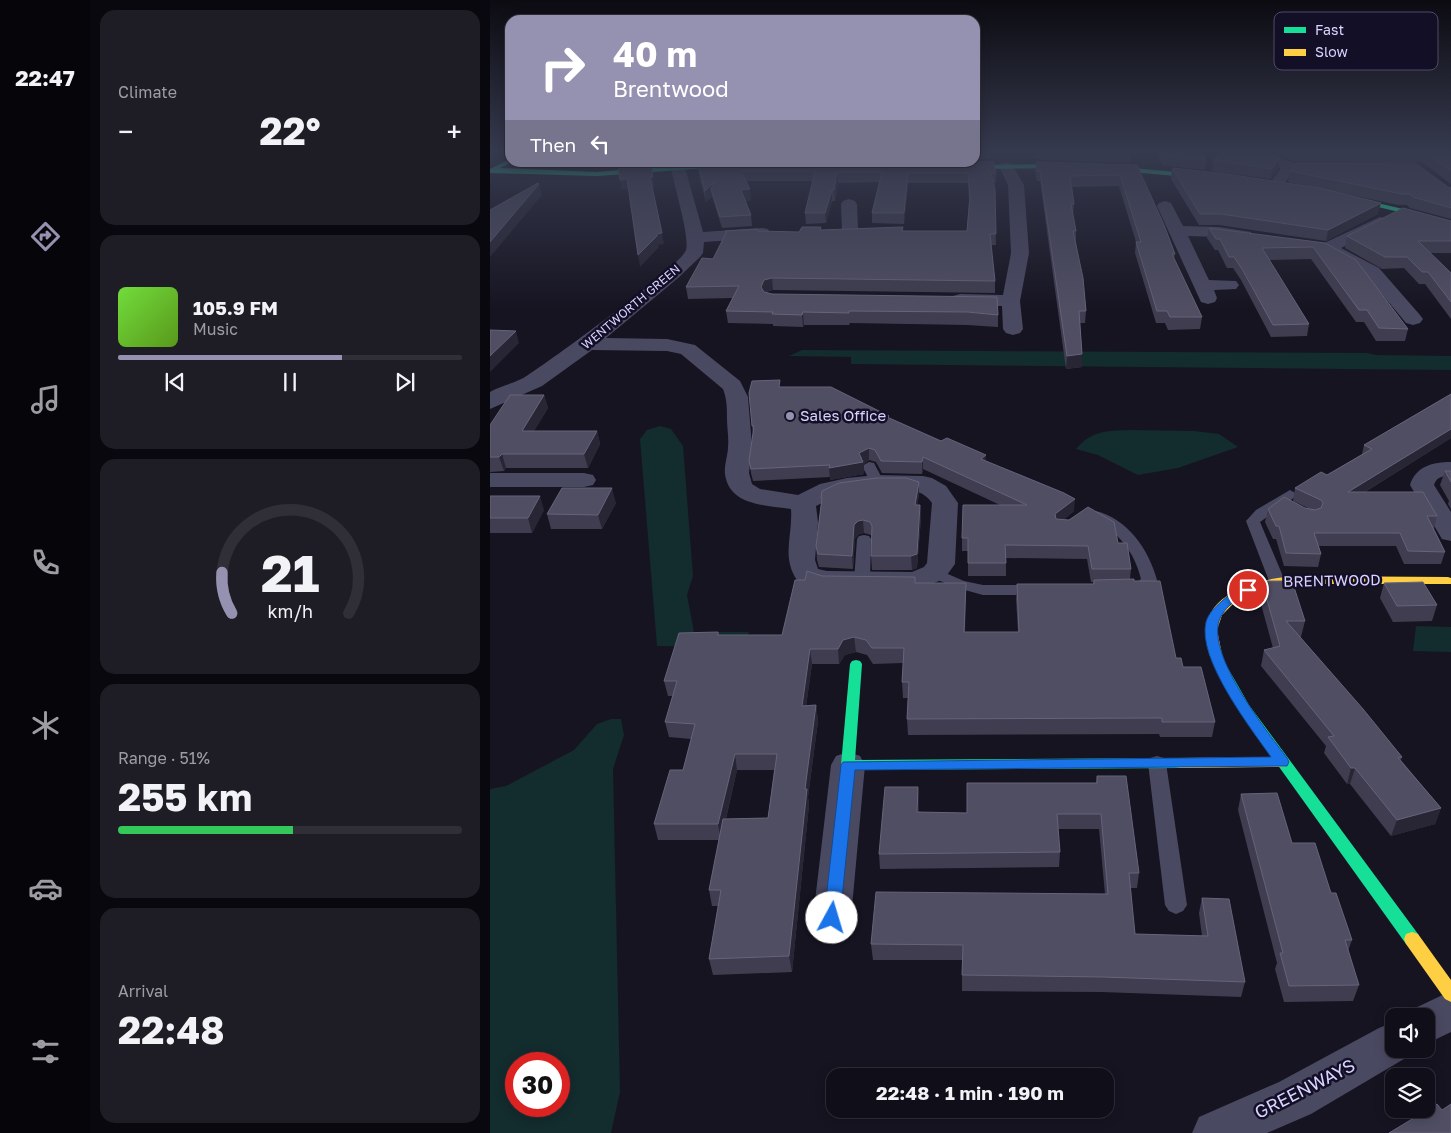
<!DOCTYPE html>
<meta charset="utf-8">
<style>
body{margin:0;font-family:"Golos Text",sans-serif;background:#1e1d26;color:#f1f3f6;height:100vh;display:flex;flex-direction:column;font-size:19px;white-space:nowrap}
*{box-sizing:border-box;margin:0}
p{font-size:16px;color:#9c9ca2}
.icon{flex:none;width:28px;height:28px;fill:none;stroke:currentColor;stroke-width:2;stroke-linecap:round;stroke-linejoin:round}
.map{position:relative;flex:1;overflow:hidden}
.panel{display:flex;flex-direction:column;gap:10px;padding:10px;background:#09080e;width:400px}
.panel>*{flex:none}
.top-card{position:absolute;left:15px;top:15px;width:475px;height:152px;border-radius:15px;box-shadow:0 2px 12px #0003,0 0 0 1px #302f38;background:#9591b1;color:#fff;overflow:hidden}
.buttons{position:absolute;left:895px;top:1008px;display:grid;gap:10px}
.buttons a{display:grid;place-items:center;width:50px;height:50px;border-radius:10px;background:#100f19;box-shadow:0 2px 12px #0003,0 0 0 1px #302f38;font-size:25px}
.speed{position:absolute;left:15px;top:1052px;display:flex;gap:10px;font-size:25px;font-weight:700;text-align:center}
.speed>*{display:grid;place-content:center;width:65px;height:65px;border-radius:50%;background:#100f19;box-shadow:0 2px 12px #0003,0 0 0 1px #302f38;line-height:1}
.speed .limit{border:8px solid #d22;background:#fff;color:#111}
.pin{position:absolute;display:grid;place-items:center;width:42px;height:42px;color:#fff;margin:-21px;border:2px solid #fff;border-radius:50%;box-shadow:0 1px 5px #0007}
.me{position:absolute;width:55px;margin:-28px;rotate:6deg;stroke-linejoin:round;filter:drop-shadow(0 0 4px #0008)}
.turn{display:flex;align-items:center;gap:18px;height:105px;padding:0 25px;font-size:22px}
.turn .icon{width:65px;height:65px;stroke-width:2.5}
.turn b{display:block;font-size:35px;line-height:42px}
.then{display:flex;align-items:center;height:48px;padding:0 25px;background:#0003;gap:10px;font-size:19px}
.big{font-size:38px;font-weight:700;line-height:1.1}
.panel .tile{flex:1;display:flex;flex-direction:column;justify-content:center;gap:8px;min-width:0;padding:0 18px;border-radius:15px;background:#1e1d26}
.panel .dial{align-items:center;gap:0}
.dial svg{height:130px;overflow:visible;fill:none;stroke:#302f38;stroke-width:7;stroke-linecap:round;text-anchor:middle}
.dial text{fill:#f1f3f6;stroke:none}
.song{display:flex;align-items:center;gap:15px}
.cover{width:60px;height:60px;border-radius:8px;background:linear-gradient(135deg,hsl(100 70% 55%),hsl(90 70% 35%))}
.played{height:5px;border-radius:2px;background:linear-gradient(90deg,#9591b1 65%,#302f38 65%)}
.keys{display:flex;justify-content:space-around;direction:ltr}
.heat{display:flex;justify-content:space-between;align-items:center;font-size:28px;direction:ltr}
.charge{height:8px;border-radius:4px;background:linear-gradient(90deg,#34c759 51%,#302f38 0)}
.trip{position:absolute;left:336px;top:1068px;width:288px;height:50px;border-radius:15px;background:#100f19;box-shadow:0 2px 12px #0003,0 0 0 1px #302f38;font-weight:700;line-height:50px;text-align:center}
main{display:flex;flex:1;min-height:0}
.menu{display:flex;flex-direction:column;width:90px;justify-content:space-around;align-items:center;background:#06060a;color:#9c9ca2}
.menu .icon{width:35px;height:35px}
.menu .current{color:#9591b1}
.menu b{font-size:22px;color:#f1f3f6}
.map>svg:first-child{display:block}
.green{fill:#132c2d;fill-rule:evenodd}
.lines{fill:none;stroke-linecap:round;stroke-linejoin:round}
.lane{fill:#4a4962;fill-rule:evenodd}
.street{fill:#4a4962;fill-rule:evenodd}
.fast{fill:#16e098;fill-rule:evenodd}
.slow{fill:#ffcf43;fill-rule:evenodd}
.wall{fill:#403d50;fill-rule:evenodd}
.shaded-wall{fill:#282635}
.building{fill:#504e63;stroke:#66637b}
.route{fill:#1a73e8;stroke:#114b97}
.poi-dot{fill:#9591b1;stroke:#130f26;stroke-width:2}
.labels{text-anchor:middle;stroke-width:5;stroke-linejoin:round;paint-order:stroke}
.far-street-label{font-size:12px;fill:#d9d4ff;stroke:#130f26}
.poi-label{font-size:15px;fill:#d9d4ff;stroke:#130f26;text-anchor:start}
.street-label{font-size:15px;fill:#d9d4ff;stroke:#130f26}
.near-street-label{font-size:18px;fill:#d9d4ff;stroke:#130f26}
.key{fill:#130f26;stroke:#4e4a67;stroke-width:1}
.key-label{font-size:14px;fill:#d9d4ff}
</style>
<main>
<nav class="menu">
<b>22:47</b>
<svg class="icon current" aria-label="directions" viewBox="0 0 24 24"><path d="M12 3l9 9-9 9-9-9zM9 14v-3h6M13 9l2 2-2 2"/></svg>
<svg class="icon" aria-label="music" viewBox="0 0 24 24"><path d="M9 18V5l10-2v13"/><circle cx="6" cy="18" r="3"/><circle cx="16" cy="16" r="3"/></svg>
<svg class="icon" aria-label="phone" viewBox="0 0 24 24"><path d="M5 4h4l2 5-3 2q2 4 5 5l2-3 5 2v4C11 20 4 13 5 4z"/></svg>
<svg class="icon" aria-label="climate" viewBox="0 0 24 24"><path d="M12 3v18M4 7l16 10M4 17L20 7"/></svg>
<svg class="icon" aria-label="car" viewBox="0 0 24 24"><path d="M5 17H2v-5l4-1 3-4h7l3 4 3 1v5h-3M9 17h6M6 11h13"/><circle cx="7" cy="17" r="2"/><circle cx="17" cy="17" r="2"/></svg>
<svg class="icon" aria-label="filters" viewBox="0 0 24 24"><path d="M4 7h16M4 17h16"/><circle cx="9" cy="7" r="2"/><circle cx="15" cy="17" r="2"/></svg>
</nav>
<section class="panel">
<div class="tile"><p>Climate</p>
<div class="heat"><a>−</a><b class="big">22°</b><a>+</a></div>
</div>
<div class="tile">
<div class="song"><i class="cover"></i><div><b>105.9 FM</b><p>Music</p></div></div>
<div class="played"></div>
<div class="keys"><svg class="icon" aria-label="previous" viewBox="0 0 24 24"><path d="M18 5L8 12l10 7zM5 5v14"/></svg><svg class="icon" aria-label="pause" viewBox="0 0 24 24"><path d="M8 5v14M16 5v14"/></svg><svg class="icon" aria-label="next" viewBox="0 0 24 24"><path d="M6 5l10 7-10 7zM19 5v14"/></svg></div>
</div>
<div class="tile dial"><svg viewBox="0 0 100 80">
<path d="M14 69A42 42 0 1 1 86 69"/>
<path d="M14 69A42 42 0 0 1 8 44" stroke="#9591b1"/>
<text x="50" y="56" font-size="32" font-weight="700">21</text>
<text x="50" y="72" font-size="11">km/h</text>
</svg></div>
<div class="tile"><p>Range · 51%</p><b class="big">255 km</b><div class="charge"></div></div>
<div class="tile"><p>Arrival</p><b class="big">22:48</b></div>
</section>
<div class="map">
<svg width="961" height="1133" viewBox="0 0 961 1133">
<rect width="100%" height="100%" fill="#161421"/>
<path class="green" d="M312,350L877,353L886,355L961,356V370L361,364V357L299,356Z
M170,426L181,429L193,446L203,576L197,595L204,632H259L253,647L167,646L150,439L157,430Z
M640,430L704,431L729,434L748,447L688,468L648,475L608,455L586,449C602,430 617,431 640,430Z
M926,626L961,627V652L923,651Z
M121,719H131L134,735L123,769L130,1092L121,1133H0V789L16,786L84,750L107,724ZM26,1064H69V1106H26Z"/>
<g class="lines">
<path class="lane" d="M379,462L384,463L394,482L392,485H382L372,466Z
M800,490L807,494L805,497L770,522L795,581L792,584H782L779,581L756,521L766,510Z
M606,511C638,519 659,550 667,580C658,591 648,596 635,592L632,589L635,586L644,584L651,579C644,550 627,531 601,518L599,515L601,512Z
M374,535L379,536L381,539L380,581L377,584H367L364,581L367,539L369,536Z
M444,568L474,581L493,585H547L552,587L555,590L552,593L547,595H493L464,587L439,576L436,573L439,570Z
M667,756L674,758L676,763L697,905L693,911L686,914L679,911L675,905L658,763L660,758Z"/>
<path class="street" d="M764,151H779L784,155L807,164L809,167L802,172L791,189H781L778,186L791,168L774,161Z
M516,162L521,163L534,185L539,253L530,301L533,329L530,333L523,335L516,333L513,329L512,306H470L463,304L461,300L463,296L470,294L513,295L521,253L518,185L509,166L511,163Z
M188,164L193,165L195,168L213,232L272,228L278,229L280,233L278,237L272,238L214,242L213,253L210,257L188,278L116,338L177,339L205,345L250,381L258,397L262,446L259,473L262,484L270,489L308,495L330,484L357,478L387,475L433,476L442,478L456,486L468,503L465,564L454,579L426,590L334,589L307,580C291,556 303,536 301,509C276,505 239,506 235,474C234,465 238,455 238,447C239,438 237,428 237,419C237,409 237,399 233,389L191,354L177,351L102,350L52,386L0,409V392C12,385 27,383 38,375C60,361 191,266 196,250C200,237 184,185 181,168L183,165ZM387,489C406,490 430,485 442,503L437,563L434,567L422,572L337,571L328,569L325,560L328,522L326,506L350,494Z
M359,199L365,201L367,204L368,230L366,234H354L352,230L351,204L353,201Z
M675,201L681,203L693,226L729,227L761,232L763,236L761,240L755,241L729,237L698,236L719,280L746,281L749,285L746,289L724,290L727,298L725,302L718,304L711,302L667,206L669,203Z
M890,217L896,219L898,222L896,225L851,248L889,268L930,315L933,319L930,323L923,325L916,323L877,276L832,252L829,248L832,244Z
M961,462V476C953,476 947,476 944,485L961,512V541L952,539L920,485C926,466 943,462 961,462Z
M0,473H94L103,475L106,480L103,485L94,487H0Z
M358,752L370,756L375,765L361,918L356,930L342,935L328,930L323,918L341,765L346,756Z
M961,991V1032L936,1044V1016H918L921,1010Z
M904,1022V1049H923L919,1056L821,1114L777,1133H702L709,1117L789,1082L889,1028Z"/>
<path class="fast" d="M20,159L22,162L10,168L107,172L199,164L239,162L248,164L245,166L107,176L0,173V169Z
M598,164L719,175L722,177L719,179L598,168L468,169L465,167L468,165Z
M853,195L913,209L961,224V228L909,212L851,198L850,197Z
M727,655L731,656L759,705L928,934L930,939L928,944L922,946L916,944L749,711L721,659L723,656Z
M366,660L370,661L372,664L365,760L690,758L695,759L697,763L695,767L690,768L358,770L353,769L351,765L360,664L362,661Z"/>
<path class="slow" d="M809,576L958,577L961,578V584H802L771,588L748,599L732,615L727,630L733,659L731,662H723C719,656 718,650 717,644C705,593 772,577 809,576Z
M792,757L797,758L799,762L797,766L792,767L690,768L685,767L683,763L685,759L690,758Z
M922,932L928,934L961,980V1002L955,999L916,944L914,939L916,934Z"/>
</g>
<path class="wall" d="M485,151H501V159H485Z
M542,151H640L641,153L640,163L543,159Z
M669,151H711L716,160L715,170L673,165L668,158Z
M782,151H961V184L932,162L804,161Z
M723,160L788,169L781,179L722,171Z
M207,162L506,173V183H504L506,245H501L505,281V293L283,290L276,292L282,294L508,315V327L477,325L360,323L359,325H314L313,327L283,326V324L238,323L236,311L243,298L198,299L196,287L223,259L236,234L235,231L309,232L331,230L413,231H477L479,201L478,183H418L414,224L382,223V213L389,182L348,183L345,201H342L336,223L316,224L315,213L323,181H256L261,200L255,201L261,215L262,226L232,228L222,196L216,202L208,171Z
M546,162L647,165L685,254L684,259L712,317L710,329L678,330L675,323H666L645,253L646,242L629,186L582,187L584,204L583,215L586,231V242L596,311L595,323H590L592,354V367L576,369L550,181H547L545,172Z
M682,168L888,214L836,241L729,225H709L681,179Z
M800,171L961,188V219L920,208L917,205H909L798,182Z
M961,221V253H940L961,273V319L935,284H929L914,268L892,269L855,248L857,236Z
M719,228L835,243L918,329L915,341H886L874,322H866L821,259L779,260L819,324L817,336L781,337L751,280L743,268H737L728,250H725L717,238Z
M291,387L399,416V419L496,461L584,511L573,520L628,543L641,569L640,579L644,581L686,658L693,667L725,722L722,737H670L669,734L418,735L417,719L418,698H413L412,682L413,663L383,664L377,655L366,652L355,655L349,664H322L316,706L326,705L328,721L318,797L319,805L302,972L223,975L219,959L228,906H222L219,890L229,840H168L164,824L193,770L201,739L179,737L175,722L183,696H178L174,681L228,632L229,635H292L315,580L332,576L425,583H476L475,632H528L526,599L527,584H603V582H601L597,559L516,558V576H478V551H472V538L510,505L433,469L432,474L392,473L386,462L379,460L374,464V474L340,480V477L263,481L261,473L259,461L263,434L262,426ZM247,770H284L278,818L236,819Z
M961,394V438L875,492L947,516L944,529L955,552L951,564H914L906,546H829L831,554L828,567L794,566L786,539H783L775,522L778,509L815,508L820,509L803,501L805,488L837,475L872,454L874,445Z
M54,395L58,408L44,431H107L110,444L98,468H16L14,471L0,472V425Z
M955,471H961V509L958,504L959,501L950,485Z
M429,495L427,505H430L431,518L427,568L422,570H382L381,556L382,537L381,535L374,533L369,534L365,539L363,569L329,567L327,560L326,546L331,505V498Z
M0,496L54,510L42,533H0Z
M126,503L112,529H61L57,514Z
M772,582L815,621L811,637H810L912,757L911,760L951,808L945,824L901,836L860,784H857L834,753L836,746L771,666L774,650L783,648L769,597Z
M894,583L947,605L942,621L903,622L890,598Z
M607,776L649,873L647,888H640L645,934L712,936L709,913L712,898L755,982L751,997L611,992L472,991V960H383L381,944L615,894L609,829H568L570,852L569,867L390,869L389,854L428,787L429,812L477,813L606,783Z
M751,794L802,843L841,893L862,940L858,951L869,985L863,1001L794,1002L785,969L787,963L748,810Z"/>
<path class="shaded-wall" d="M790,159L788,169L781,179L782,169Z
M128,162H156L129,165Z
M347,172L348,183L345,201L344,190Z
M418,173V183L414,224V213Z
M160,177H163L165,187H162Z
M137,179L139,189L132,190L130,180Z
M224,182L221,189L222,196L216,202L215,191Z
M49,184L52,195L0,257V242Z
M260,189L261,200L252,201L251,190Z
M342,190V201L336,223L335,213Z
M891,203L888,214L836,241L838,230Z
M172,233L174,244L168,245L169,247L150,267L148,255L167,234Z
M282,278L283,290L275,292L272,299L271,287L274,280Z
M313,312L314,325L313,327L312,315Z
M26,331L29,343L0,372V356Z
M592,354V367L576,369L577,356Z
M54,395L58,408L36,444L32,431Z
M961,429V438L855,504L858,492Z
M107,431L110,444L98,468L94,454Z
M379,448V460L374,464V474L340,480L339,468Z
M12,454L16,468L14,471L9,457Z
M496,455V467L491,459Z
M433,457V469L432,474V462Z
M429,482V495L425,518V505Z
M122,488L126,503L112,529L108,515Z
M50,496L54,510L42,533L38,518Z
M585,499L584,511L564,527L565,514Z
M430,505L431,518L427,568L422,570L421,556Z
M373,520L374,533L369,534L365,539L363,569L362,556L364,525L368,521Z
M364,637L366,652L355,655L349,664L348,649L353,640Z
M320,649L322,664L314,721L312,706Z
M326,705L328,721L318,797L319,805L302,972L299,956L315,789Z
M245,754L247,770L231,840L228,824Z
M861,768H865L860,784H857Z
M428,787L429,803L428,828L427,812Z
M951,808L945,824L901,836L907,820Z"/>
<path class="building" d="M579,151H640L641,153Z
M671,151H711L716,160L674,156Z
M733,151H773L774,152L790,159L782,169L723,160Z
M805,151H961V171L935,152Z
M208,162H503L506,173H501L505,189L506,234H500L505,281L282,278L274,280L271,287L274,292L282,294L507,297L508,315L477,312L359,311V313L313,312L312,315L282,314L283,312L236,311L249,286L196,287L212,258L223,259L236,233L235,231L267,229L268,231L309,232L312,227H331L330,230L413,227L412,231H477L480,196L478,173H418L414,213H382L392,172H347L344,190H342L335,213H315L325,171H251L260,189L251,190L261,215L230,217L221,189L224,182L215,191Z
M546,162L647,165L674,225L685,254H682L712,317H680L677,311H667L646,242H651L630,175L580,176L584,204H581L586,231H583L593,278L596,311H589L592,354L577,356L550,171H547Z
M807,163H925L958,187L961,188V208L923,197L920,194H912L800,171Z
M161,164L163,177H160L172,233L167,234V236L148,255L137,179L130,180L128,167Z
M682,168L737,174L829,188L891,203L838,230L731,214H710Z
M48,183L49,184L0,242V210Z
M913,208L961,221V241H928L961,273V302L938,272H932L917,257H895L857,236Z
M719,228L835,243L866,260L918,329L889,328L877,310H869L823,247L772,248L819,324L783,325L752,269L744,257H739L730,239H726Z
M0,330L26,331L0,356Z
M290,380L289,387H341L399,416L397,417L451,441L457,438L496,455L491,459L574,493L585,499L565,514L566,519L579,520L598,507L624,522L628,543H637L641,569H602L598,546L515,545L516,563H478V538H472L473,505H537L433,457L432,462L391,461L385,450L379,448L369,453L373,462L339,468L340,465L261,469L259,461L264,426H262L259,393L262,381Z
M961,394V429L858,492H933L947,516H937L955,552L918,551L910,533H824L831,554L796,553L789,526H786L778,509L794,497L815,508L825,510L831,508L833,503L831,500L805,488L831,472L837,475L882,449L874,445Z
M20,395H54L32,431H107L94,454H12L9,457H0V425Z
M955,471H961V482Z
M386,478H416L429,482L425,505H430L427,554L421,556H381L382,526L380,522L373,520L368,521L364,525L362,556L328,554L326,546L332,498H331L332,491L349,483Z
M72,488H122L108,515L57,514Z
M0,496H50L38,518H0Z
M317,571L332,576L425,577V583H476L474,632H529L527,584H604V580L644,579V581H670L686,658H691L693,667H711L725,722H672V718L417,719L419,682H412L414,648H382L376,640L364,637L353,640L348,649H320L312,706L326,705L315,789H317L299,956L219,959L231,890H219L233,819L278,818L287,754H245L228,824H164L180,770H193L205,724L175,722L187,681H174L189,633L228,632V635H292L305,580H315Z
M776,581H802L815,621H796L873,709L912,757L908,758L951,808L907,820L865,768H861L838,737L844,736L774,650L790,646L772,582Z
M933,582L947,605L907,606L894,583Z
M607,776H636L649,873H639L645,934L718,936L712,898L739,899L755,982L613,977L472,975L473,945L381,944L386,892L618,894L611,814H567L570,852L389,854L395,787H428L427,812L477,813V783H607Z
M787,793L802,843H825L841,893H846L862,940H855L869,985L799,986L790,953H793L751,794Z
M947,1104L952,1110L961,1104V1133H899Z"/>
<linearGradient id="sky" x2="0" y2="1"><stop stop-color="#0c0b12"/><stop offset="0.49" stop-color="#363a4e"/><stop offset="1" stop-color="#363a4e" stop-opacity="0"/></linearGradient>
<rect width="961" height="309" fill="url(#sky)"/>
<path class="route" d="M758,586L764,590C760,594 756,595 751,597C745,600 737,607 733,613C708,646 777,731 797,758L799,762L797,766L365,770L350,918L347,923L342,925L336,923L334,918L351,765L353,762L781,757C760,727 707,659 716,622C718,614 726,606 732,601C740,594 747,589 758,586Z"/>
<circle class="poi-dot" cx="300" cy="416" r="5"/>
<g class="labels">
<g class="far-street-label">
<text transform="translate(141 307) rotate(-40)" y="4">WENTWORTH GREEN</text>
</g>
<g class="poi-label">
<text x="310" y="421">Sales Office</text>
</g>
<g class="street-label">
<text transform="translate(842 581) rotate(-1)" y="5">BRENTWOOD</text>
</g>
<g class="near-street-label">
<text transform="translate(815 1089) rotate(-27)" y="6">GREENWAYS</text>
</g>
</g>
<rect x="784" y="12" width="164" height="58" rx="8" class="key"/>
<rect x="794" y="27" width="22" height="6" fill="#16e098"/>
<rect x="794" y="49" width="22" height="7" fill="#ffcf43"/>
<g class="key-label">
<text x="825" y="35">Fast</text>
<text x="825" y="57">Slow</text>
</g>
</svg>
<div class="buttons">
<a><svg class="icon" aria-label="sound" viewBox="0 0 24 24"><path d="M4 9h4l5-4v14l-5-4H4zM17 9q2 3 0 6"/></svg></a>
<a><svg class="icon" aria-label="layers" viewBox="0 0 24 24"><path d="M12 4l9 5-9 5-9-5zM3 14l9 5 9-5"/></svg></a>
</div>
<div class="speed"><div class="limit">30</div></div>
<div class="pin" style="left:758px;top:590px;background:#d93025"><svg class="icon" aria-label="arrive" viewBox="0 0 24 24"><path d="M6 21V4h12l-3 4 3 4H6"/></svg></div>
<svg class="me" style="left:342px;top:918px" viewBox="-20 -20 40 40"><circle r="19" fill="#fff"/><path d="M0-13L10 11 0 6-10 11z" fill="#1a73e8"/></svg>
<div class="trip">22:48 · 1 min · 190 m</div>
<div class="top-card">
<div class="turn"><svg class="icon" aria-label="right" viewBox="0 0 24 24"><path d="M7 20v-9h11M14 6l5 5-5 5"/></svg><div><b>40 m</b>Brentwood</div></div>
<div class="then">Then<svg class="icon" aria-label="left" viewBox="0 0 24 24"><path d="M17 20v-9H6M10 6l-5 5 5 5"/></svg></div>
</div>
</div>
</main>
